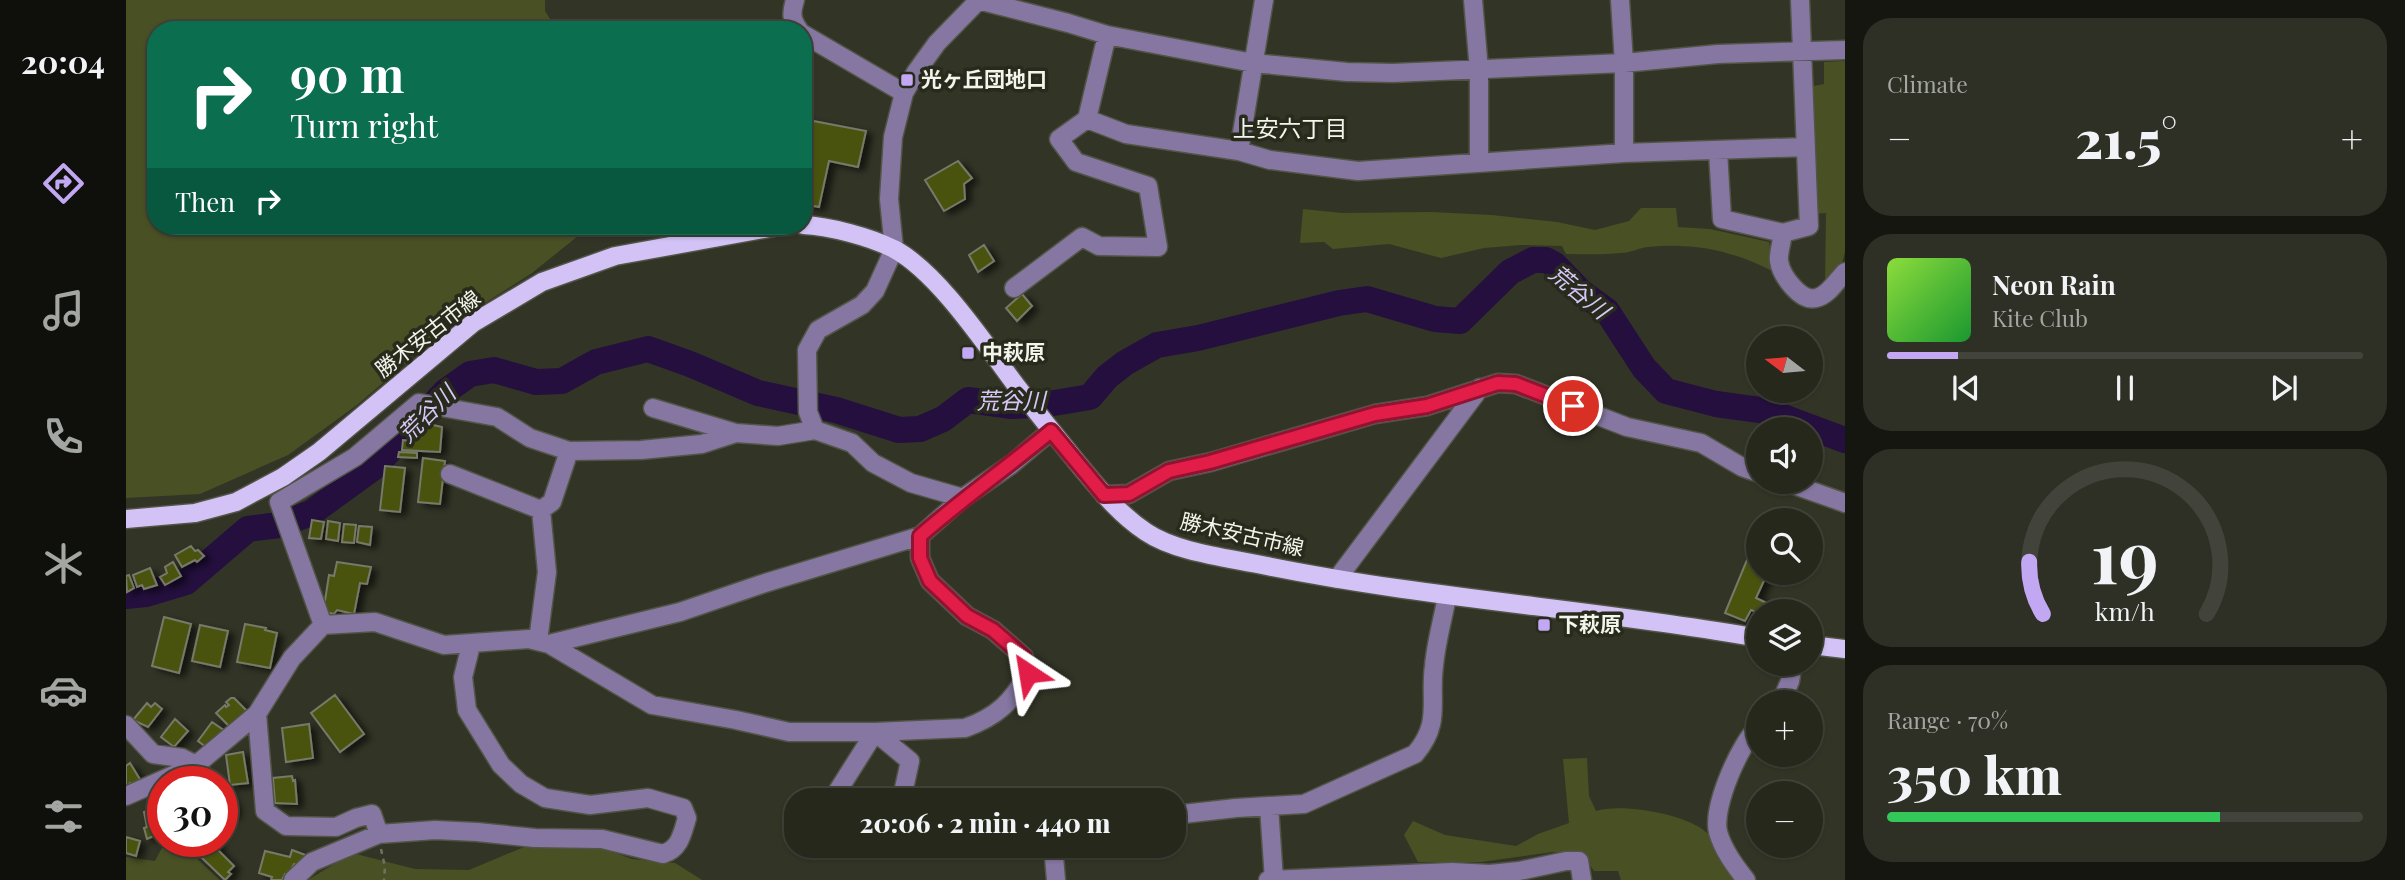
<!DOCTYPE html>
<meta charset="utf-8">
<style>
body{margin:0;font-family:"Playfair Display","Noto Sans JP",serif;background:#2e3025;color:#f1f3f6;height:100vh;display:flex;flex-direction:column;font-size:26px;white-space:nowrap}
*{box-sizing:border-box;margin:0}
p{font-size:23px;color:#a4a6a3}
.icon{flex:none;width:38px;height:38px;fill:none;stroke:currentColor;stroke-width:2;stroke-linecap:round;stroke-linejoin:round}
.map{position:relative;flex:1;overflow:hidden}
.sheet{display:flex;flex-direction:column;gap:18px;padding:18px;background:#15160f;width:560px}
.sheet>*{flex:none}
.guide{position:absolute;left:21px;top:21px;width:665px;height:214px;border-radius:28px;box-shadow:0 2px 5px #0004,0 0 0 2px #42443b;background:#0b6e4f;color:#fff;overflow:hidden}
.needle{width:46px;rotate:286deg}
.buttons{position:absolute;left:1620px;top:326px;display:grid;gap:14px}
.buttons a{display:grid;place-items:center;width:77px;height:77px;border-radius:50%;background:#26281c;box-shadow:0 2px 5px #0004,0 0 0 2px #42443b;font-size:35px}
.speed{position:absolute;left:21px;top:766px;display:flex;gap:14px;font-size:35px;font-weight:700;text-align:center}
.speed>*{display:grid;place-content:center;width:91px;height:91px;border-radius:50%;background:#26281c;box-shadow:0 2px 5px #0004,0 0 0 2px #42443b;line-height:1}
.speed .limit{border:10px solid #d22;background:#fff;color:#111}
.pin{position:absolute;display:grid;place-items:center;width:60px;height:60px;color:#fff;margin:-30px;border:4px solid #fff;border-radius:50%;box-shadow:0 2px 7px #0007}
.me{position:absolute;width:77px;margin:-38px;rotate:327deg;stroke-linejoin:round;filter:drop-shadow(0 0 5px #0008)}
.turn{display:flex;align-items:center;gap:24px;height:147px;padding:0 28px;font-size:32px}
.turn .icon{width:91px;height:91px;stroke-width:2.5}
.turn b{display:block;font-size:49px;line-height:60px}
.then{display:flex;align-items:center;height:66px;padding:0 28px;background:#0003;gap:14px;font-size:26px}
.big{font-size:52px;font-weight:800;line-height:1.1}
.sheet .widget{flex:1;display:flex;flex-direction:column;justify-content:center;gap:10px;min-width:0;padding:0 24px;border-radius:28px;background:#2e3025}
.sheet .dial{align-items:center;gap:0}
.dial svg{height:182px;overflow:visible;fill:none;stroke:#42443b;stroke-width:7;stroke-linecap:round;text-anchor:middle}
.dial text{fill:#f1f3f6;stroke:none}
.song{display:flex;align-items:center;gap:21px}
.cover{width:84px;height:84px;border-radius:10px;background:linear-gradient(135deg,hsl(90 70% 55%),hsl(130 70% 35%))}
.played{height:7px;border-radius:4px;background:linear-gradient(90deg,#c2a8f2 15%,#42443b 15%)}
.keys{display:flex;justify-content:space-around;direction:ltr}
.heat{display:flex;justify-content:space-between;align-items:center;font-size:38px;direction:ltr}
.charge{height:10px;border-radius:5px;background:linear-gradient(90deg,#34c759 70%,#42443b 0)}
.trip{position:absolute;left:658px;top:788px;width:402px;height:70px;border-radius:28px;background:#26281c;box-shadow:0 2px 5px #0004,0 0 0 2px #42443b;font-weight:800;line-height:70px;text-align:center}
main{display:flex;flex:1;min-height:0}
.tabs{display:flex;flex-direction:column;width:126px;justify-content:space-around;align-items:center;background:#0f100b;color:#a4a6a3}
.tabs .icon{width:49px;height:49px}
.tabs .selected{color:#c2a8f2}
.tabs b{font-size:32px;color:#f1f3f6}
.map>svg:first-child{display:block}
.green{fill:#495024}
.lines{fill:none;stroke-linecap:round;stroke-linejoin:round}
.river{stroke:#240f3e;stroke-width:26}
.building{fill:#495210;stroke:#777a69;stroke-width:2;filter:url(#shadow)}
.minor-casing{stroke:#515446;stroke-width:21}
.major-casing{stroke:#515446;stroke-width:21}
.path{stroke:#6f7164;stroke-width:2.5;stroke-dasharray:5 5;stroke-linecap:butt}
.minor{stroke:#8677a2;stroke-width:18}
.major{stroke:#d3c2f6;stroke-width:18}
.route-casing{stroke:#92132f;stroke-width:18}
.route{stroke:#e11d48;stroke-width:12}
.poi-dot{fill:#c2a8f2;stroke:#282b1c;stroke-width:2.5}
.labels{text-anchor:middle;stroke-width:7;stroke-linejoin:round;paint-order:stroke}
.poi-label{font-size:21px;font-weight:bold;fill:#f3f5ec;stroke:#282b1c;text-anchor:start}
.street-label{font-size:21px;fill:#f3f5ec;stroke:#282b1c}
.neighbourhood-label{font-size:23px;fill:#f3f5ec;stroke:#282b1c}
.water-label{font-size:23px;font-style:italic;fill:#d7c6f8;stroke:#282b1c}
</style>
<main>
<nav class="tabs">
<b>20:04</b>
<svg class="icon selected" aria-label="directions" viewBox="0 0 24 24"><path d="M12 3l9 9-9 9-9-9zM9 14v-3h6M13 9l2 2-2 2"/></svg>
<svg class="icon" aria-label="music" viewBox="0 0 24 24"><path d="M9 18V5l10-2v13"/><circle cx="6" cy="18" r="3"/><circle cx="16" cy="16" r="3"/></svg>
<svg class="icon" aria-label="phone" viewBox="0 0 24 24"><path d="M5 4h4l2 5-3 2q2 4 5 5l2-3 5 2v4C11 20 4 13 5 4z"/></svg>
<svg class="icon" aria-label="climate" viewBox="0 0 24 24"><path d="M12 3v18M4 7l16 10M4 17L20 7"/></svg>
<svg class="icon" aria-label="car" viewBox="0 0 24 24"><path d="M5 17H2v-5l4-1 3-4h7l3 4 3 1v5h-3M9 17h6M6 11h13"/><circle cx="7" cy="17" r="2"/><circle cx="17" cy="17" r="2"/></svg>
<svg class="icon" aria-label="filters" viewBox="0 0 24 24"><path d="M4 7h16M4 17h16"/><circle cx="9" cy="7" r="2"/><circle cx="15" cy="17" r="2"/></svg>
</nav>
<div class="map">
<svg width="1719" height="880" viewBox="0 0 1719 880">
<defs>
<filter id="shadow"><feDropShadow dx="6" dy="3.5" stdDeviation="3.5" flood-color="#0009"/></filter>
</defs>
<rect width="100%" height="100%" fill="#323526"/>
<path class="green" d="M0,0H419V11L431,30H30V226H502L457,232L406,273L324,325L231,405L162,455L74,494L0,498Z
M1719,61V252L1715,267L1699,287L1700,213L1687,214L1682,87L1698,84V62Z
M1515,208H1550L1552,227L1584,229L1643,242L1648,272C1608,251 1568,242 1522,247C1513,248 1504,253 1495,253C1477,255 1458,254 1440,254L1436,246L1395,245L1358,248L1315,258L1263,244L1207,249L1198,242L1174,243L1177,209L1216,213L1305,212L1366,215L1431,222L1469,230L1503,221Z
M1461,758L1463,796L1470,811C1496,803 1561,814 1581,833C1589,842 1600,868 1609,880H1495L1492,871H1468L1455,852H1426L1355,862H1292L1278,835L1287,821L1319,835L1390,846L1412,834L1443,823L1437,759Z
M39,842H59L70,858L94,880H0V857L29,861Z
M471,846L506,859L549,863L576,880H182L226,853L289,869L343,870L398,847Z"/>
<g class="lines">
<path class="river" d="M0,596L20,594L60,582L122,529L153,525L185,513L247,468L320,391L344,374L368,370L410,382L436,381L470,362L522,349L564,364L632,393L710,410L773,430L794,429L817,419L842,400L886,406L916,405L964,397L981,377L999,363L1031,345L1072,338L1213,303L1241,299L1309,319L1334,321L1384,272L1407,260H1420L1429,265L1455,292L1481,311L1518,368L1540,391L1590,404L1641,411L1719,440"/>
</g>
<path class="building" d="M677,119L740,131L732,167L703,161L693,207L677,204Z
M832,161L846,178L838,184L839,199L818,211L799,180Z
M858,245L868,261L852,272L843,255Z
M896,294L906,306L891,321L880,308Z
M294,422L316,427L314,452L276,450L277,440L287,441L289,431L292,432Z
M273,452L291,453V458L272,457Z
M297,458L319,461L314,504L292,502Z
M259,466L279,468L274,512L254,510Z
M186,520L198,522L195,539L183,538Z
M202,521L214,523L212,541L200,539Z
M218,524L230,525L228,543L216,542Z
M233,526L246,527L244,545L231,542Z
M1628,543L1633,545V572H1642L1630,598L1645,605L1642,611H1633V613L1625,610L1619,621L1599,613Z
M65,546L69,551L72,550L78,556L71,562L69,560L56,567L49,555Z
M47,562L55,576L39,585L34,577L41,573L39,567Z
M211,562L245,567L241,584L234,583L228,614L211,610L208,614L199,612L198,607L203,575L208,576Z
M24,568L31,585L18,589L16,585L11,587L7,575Z
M3,575L8,588L1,592L0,576Z
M38,617L65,624L53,673L26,666Z
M119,624L140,628L139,630L151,633L144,668L111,662Z
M74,625L102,631L94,667L66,661Z
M209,695L238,734L214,752L185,713Z
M105,698H108L123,713L106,729L90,713L99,705L100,707L103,705L100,702Z
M21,703L25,707L29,703L36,709L22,727L7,720Z
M49,719L62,731L48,747L35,737Z
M86,722L99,731L85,751L72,741Z
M183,724L187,758L160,762L156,728Z
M117,752L122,783L104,785L100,755Z
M4,763L15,781L7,787L4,783L1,786L0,784V766Z
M166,776L167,781L169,780L171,804L149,803L147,778Z
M99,786L109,806L107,807L110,813L97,819L96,787Z
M34,808L37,817V827L33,828L35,833L21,839L18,828L21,827L18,812Z
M0,837L14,841L10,856L0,853Z
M70,842H87L94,848L92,850L108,866L102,872L105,874L99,880L76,858L77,855L68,847Z
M166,850L182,856L173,865L168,864L162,875L159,874L156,880H145L146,877L133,873L139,851L164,857Z"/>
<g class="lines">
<defs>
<path id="minor" d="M669,0C665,13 665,19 673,30
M852,0L942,23L981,35L1127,63L1221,72L1267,73L1498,63L1592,54L1719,50
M1347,0L1353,70V162
M1494,0L1498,63V153
M1674,0L1683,226L1657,233C1656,242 1652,253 1653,261C1655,275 1674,302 1690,298C1702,296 1711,280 1719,272
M677,34L778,93
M981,35L961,119L1000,134L1113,151L1144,160L1232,171L1498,153L1680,147
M1113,151L1138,0
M1592,151L1596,219L1657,233
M888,288L956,237L973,246L1032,247L1022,186L950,162L933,139L961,119
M527,408L610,433
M689,430L682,412L681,350L692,330L736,305L749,291L768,249L763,199L767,137L778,93L790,72L811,43L853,0
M324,474L415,510
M1657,481L1719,503
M978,495L1003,494L1043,471L1085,462L1249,414L1301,406L1372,383L1390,384L1501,427L1575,443L1616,467L1633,473
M1211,579L1354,388
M197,625L153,502L229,457L293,403L371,417L404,438L443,451L515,450L576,444L610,433L652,436L689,430L726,443L747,463L785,483L837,498
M412,641L421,572L415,510L426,502L443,451
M423,644L554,612L636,584L794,536L837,498L886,464L925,431
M1655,702L1664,681L1667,663
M131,714L139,811L160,826L210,827L230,818L246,814L253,834
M0,725L27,754L56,758L70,765L78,776L77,782
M0,796L70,765L131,714L166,658L197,625L249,622L318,645L403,639L423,644L526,705L610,720L663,732H749L839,728C870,717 887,702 902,672L898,657L867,630L841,616L804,581L794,558V536
M706,800L749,732L784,761L777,793L796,800
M1143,806L1148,880
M1048,815L1110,808L1178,804L1289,754C1316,723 1303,701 1308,666C1310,642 1317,619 1321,596
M927,845L930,880
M167,880L186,862L253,834L309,830L351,832L409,838L476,839L537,854C554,849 556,834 561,818L557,808L522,798L464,805L419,798L395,784L375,765L341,710L337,677L345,645
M1142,880L1326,872L1364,874L1393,871L1440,861H1453L1456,880
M1620,880C1609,866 1597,850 1592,832C1586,807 1614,743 1633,726"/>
<path id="major" d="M677,225C703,226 744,237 768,249C813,273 861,347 892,388C912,414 933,440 954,466C974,490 993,514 1020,532C1051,553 1105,558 1141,566C1304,599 1470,609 1633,638
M0,519L69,513L110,502L157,477L193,452L347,323L416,282L489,256L654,226
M1685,645L1719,649"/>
</defs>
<use href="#minor" class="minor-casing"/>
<use href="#major" class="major-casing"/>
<path class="path" d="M255,849L259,867L258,880"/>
<use href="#minor" class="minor"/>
<use href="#major" class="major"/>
</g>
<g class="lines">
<defs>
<path id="route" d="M902,673L898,657L867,630L841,616L804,581L794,558V536C836,499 882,467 925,431L978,495L1003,494L1043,471L1084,462L1249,414L1301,406L1372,383L1390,384L1447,406"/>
</defs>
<use href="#route" class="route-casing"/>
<use href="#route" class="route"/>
</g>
<g class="poi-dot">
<rect x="774" y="73" width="14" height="14" rx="3.5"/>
<rect x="835" y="346" width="14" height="14" rx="3.5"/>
<rect x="1411" y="618" width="14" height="14" rx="3.5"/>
</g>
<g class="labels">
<g class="poi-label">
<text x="795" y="87">光ヶ丘団地口</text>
<text x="856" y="360">中萩原</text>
<text x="1432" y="632">下萩原</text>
</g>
<g class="street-label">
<text transform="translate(302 334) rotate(-38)" y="7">勝木安古市線</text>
<text transform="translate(1116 535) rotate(13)" y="7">勝木安古市線</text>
</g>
<g class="neighbourhood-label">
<text x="1164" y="137">上安六丁目</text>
</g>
<g class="water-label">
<text transform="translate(1453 292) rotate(40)" y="8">荒谷川</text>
<text x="885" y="409">荒谷川</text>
<text transform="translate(301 414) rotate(-45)" y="8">荒谷川</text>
</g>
</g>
</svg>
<div class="buttons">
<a><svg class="needle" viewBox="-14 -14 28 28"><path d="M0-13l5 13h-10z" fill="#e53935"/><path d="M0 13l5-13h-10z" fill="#a4a6a3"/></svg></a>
<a><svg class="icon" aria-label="sound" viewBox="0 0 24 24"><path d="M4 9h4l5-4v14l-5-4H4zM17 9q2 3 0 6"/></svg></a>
<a><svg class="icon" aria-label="search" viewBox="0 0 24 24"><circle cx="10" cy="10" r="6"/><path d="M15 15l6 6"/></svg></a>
<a><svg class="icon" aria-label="layers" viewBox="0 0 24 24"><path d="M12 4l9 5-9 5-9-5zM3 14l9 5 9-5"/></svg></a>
<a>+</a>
<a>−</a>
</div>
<div class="speed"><div class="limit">30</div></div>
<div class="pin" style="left:1447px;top:406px;background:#d93025"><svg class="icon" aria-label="arrive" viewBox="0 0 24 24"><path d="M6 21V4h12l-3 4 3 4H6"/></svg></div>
<svg class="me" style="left:902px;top:673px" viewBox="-20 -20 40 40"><path d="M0-17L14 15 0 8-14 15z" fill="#e11d48" stroke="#fff" stroke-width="4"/></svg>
<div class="trip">20:06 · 2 min · 440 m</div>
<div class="guide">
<div class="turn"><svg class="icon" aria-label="right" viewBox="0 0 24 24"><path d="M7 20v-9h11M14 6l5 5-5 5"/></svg><div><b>90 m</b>Turn right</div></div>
<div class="then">Then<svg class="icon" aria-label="right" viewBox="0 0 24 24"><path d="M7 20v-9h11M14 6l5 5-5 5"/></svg></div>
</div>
</div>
<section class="sheet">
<div class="widget"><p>Climate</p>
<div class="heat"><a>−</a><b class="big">21.5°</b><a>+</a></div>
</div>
<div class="widget">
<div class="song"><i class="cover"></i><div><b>Neon Rain</b><p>Kite Club</p></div></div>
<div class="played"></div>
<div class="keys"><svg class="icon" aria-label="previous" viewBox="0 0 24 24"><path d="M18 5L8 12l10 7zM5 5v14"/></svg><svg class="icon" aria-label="pause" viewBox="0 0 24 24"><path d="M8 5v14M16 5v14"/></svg><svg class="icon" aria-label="next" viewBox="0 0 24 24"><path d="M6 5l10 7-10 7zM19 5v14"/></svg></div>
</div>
<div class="widget dial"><svg viewBox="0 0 100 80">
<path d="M14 69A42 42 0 1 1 86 69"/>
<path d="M14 69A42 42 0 0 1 8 46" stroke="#c2a8f2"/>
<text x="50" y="56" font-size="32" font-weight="700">19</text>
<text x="50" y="72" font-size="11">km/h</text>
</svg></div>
<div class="widget"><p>Range · 70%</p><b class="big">350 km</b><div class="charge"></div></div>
</section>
</main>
